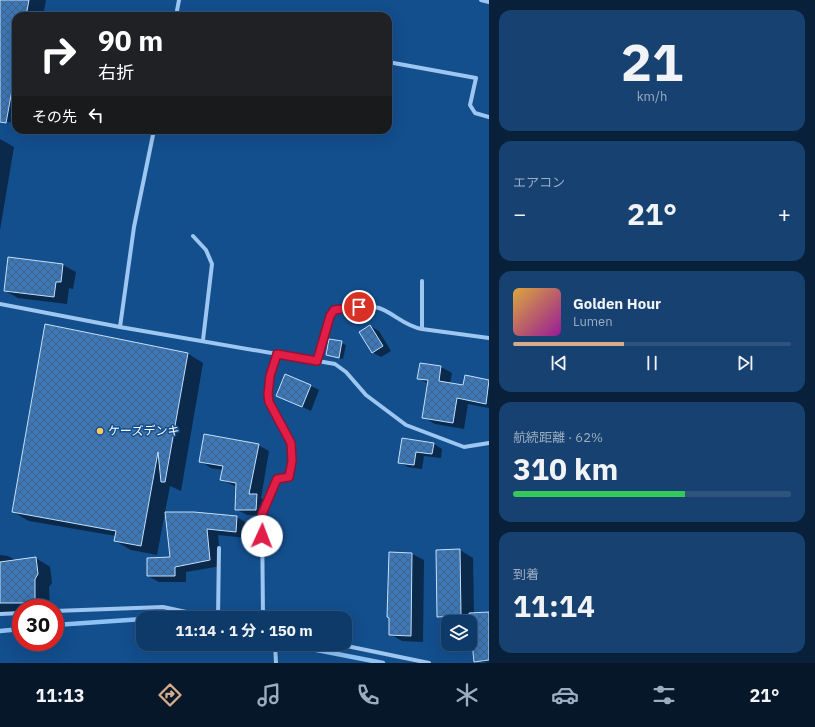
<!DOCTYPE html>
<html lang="ja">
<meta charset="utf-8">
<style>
body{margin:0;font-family:"IBM Plex Sans","Noto Sans JP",sans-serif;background:#174170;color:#f1f3f6;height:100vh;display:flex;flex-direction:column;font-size:15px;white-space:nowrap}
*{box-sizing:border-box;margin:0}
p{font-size:13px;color:#9badc1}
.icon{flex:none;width:22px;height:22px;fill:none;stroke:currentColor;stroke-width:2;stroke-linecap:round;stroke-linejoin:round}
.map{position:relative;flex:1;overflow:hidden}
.details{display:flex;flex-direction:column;gap:10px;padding:10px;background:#08203a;width:326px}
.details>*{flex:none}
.top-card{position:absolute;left:12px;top:12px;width:380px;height:122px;border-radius:12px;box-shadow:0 4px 16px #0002,0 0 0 1px #2e547e;background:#202124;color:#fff;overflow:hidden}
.controls{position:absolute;left:441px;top:615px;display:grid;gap:8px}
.controls a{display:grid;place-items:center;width:36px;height:36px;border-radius:8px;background:#0e3a6a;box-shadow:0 4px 16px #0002,0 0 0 1px #2e547e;font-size:20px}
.speed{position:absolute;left:12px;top:599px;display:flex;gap:8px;font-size:20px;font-weight:700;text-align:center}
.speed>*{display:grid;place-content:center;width:52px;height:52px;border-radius:50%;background:#0e3a6a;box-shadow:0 4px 16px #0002,0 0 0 1px #2e547e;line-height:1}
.speed .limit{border:6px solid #d22;background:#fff;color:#111}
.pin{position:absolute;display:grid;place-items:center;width:34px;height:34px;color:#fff;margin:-17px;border:2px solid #fff;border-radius:50%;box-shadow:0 1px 4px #0007}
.me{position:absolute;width:44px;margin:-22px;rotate:2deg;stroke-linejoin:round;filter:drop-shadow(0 0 3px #0008)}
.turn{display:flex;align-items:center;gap:14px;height:84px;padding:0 20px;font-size:18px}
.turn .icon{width:52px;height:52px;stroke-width:2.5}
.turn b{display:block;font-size:28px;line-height:34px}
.then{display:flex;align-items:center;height:38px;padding:0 20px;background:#0003;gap:8px;font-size:15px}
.big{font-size:30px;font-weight:700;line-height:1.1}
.details .card{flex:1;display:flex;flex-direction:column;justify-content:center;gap:6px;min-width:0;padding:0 14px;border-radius:12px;background:#174170}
.details .dial{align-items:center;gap:0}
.dial b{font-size:52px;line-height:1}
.song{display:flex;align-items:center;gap:12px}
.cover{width:48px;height:48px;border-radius:6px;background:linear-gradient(135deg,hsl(40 70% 55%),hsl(300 70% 35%))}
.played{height:4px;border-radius:2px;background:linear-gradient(90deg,#d6ab8b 40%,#2e547e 40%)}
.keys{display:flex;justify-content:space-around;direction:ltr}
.heat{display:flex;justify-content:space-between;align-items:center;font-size:22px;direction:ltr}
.charge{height:6px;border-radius:3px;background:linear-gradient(90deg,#34c759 62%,#2e547e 0)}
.trip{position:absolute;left:136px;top:611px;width:216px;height:40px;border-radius:12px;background:#0e3a6a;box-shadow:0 4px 16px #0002,0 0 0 1px #2e547e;font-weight:700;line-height:40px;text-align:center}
.tabs{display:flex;height:64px;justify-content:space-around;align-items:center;background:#06172a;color:#9badc1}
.tabs .icon{width:28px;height:28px}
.tabs .current{color:#d6ab8b}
.tabs b{font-size:18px;color:#f1f3f6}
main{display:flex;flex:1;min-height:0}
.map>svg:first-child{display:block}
.shadow{fill:#0007}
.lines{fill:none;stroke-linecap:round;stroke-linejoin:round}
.stream{stroke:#8fc2f4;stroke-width:4.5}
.building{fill:url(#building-cross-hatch);stroke:#c4e0fc}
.minor{stroke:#9dc6f1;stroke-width:4}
.route-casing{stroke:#92132f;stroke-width:10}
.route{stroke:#e11d48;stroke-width:7}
.poi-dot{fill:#ffc95d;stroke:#134e8d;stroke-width:1.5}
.labels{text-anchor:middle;stroke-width:3;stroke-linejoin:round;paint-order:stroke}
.poi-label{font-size:12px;fill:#fff;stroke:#134e8d;text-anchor:start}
</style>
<main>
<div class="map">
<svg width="489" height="663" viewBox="0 0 489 663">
<defs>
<pattern id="building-cross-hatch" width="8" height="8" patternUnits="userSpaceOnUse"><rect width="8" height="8" fill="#3c77b7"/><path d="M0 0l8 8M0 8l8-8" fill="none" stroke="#446282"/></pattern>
</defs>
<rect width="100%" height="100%" fill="#134e8d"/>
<path class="shadow" d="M0,0H46L43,16H16V123L0,121Z
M0,139L14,147L0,230Z
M9,258L63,265L76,272L73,289L69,288L67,304L18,298L5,291Z
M370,326L379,331L391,351L381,357L372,352Z
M330,340L346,345L343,359L327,355Z
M187,353L203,363L181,491L170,486L157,555L131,550L115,541L116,536L29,521L13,512Z
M441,367L452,373L450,384L464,386L466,376L489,381V408L468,404L464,429L435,424L423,417L429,384L418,378Z
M311,386L319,390L311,411L277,395Z
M403,439L434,444L442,449L441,458L424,456L422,469L408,467L399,462Z
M258,445L269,451L261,498L268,502L267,516L247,515L236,509L237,487L221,480L223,470L211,468L200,461Z
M194,513L237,517L248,524L247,538L218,535L221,566L186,572V582H159L148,576L171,558Z
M460,550L473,558L474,614L489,613V663L475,661L470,622H449L438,616V551Z
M412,554L424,560L423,642L402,641L390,634Z
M0,555L8,556L17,561L36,558L50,567L52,583L49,587L50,608H21L20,612L0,614Z"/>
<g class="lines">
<path class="stream" d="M158,618H164
M55,625L143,619
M0,631L21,629
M286,644L383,663"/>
</g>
<path class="building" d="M0,0H29L26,16H16V68L6,123L0,122Z
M8,257L63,264L61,282H56L54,297L4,291Z
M45,324L188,353L165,482H161L158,452L141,546L114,541L116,531L12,512Z
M370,325L383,346L372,353L359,332Z
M329,339L342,341L339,358L326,355Z
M420,363L441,366L439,381L463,385L465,375L489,380L486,404L457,398L453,423L422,418L428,380L417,379Z
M285,374L311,385L302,407L276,396Z
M204,434L259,444L249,494H257L256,510H235L236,483L220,480L223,466L199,462Z
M402,438L434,443L432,454L416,452L414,465L398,463Z
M165,512H194L237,516L236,532L207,529L210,560L175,567V576H147V558L170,557Z
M460,549L461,616L437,617L436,550Z
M389,552L412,553L411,636L389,635V618L387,617Z
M36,557L38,574L35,579V603H0V562Z
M489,612V660L474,662L469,613Z"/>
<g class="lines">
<path class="minor" d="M481,0L489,2
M176,16L179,0
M388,62L476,78L470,105L475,113L489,117
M193,236L206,250L212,264L203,340
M0,304L120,327L335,364L346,372L366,395L406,425L464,447L489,443
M120,327L134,227L154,130
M422,329L489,338
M317,361L330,317L335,310C349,308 365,304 379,308C394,313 404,326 422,329V281
M55,611L163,607L214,618
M0,614L21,613
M218,618L219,548
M263,618L262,514L277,479L289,477L292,461L291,443L269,402L268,394L270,376L277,354
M275,644L276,663
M337,644L429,663"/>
</g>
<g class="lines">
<defs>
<path id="route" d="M262,536V514L277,479L289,477L292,461L291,443L269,402L268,394L270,376L277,354L317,361L330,316L334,310L359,307"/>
</defs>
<use href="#route" class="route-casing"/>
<use href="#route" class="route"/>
</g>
<circle class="poi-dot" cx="100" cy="431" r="4"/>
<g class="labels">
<g class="poi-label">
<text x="108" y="435">ケーズデンキ</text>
</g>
</g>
</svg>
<div class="controls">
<a><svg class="icon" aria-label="layers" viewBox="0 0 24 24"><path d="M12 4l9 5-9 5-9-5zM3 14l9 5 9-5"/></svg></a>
</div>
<div class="speed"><div class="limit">30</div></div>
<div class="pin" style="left:359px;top:307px;background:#d93025"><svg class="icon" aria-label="arrive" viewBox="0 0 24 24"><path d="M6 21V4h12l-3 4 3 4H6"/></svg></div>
<svg class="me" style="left:262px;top:536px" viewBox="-20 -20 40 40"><circle r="19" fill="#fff"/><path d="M0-13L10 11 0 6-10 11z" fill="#e11d48"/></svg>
<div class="trip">11:14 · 1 分 · 150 m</div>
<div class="top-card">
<div class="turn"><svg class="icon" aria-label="right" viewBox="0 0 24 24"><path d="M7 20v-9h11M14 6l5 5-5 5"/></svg><div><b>90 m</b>右折</div></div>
<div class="then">その先<svg class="icon" aria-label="left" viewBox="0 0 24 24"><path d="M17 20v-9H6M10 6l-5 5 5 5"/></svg></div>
</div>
</div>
<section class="details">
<div class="card dial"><b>21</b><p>km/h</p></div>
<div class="card"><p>エアコン</p>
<div class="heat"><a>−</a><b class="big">21°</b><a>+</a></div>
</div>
<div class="card">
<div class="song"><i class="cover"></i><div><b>Golden Hour</b><p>Lumen</p></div></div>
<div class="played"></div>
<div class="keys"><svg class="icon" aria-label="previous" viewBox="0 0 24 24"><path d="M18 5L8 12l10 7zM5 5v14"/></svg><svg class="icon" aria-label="pause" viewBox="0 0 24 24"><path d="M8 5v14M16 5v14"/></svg><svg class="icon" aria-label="next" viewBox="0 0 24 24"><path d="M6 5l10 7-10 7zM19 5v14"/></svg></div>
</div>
<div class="card"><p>航続距離 · 62%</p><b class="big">310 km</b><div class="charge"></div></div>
<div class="card"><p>到着</p><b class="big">11:14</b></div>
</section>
</main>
<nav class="tabs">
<b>11:13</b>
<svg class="icon current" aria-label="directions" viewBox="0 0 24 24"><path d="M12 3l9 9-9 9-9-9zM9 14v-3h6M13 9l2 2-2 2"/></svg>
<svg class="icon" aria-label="music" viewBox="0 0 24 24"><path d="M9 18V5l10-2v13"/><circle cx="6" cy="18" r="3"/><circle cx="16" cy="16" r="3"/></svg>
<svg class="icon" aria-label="phone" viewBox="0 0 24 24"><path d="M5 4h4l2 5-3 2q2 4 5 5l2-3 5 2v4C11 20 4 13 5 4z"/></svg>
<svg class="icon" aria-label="climate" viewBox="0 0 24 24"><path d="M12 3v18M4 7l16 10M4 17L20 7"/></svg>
<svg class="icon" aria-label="car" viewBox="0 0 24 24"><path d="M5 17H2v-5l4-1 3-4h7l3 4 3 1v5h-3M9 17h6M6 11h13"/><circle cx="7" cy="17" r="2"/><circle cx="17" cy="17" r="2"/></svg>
<svg class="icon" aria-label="filters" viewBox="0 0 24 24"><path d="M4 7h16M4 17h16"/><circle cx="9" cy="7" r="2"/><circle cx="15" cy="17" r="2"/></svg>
<b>21°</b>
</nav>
